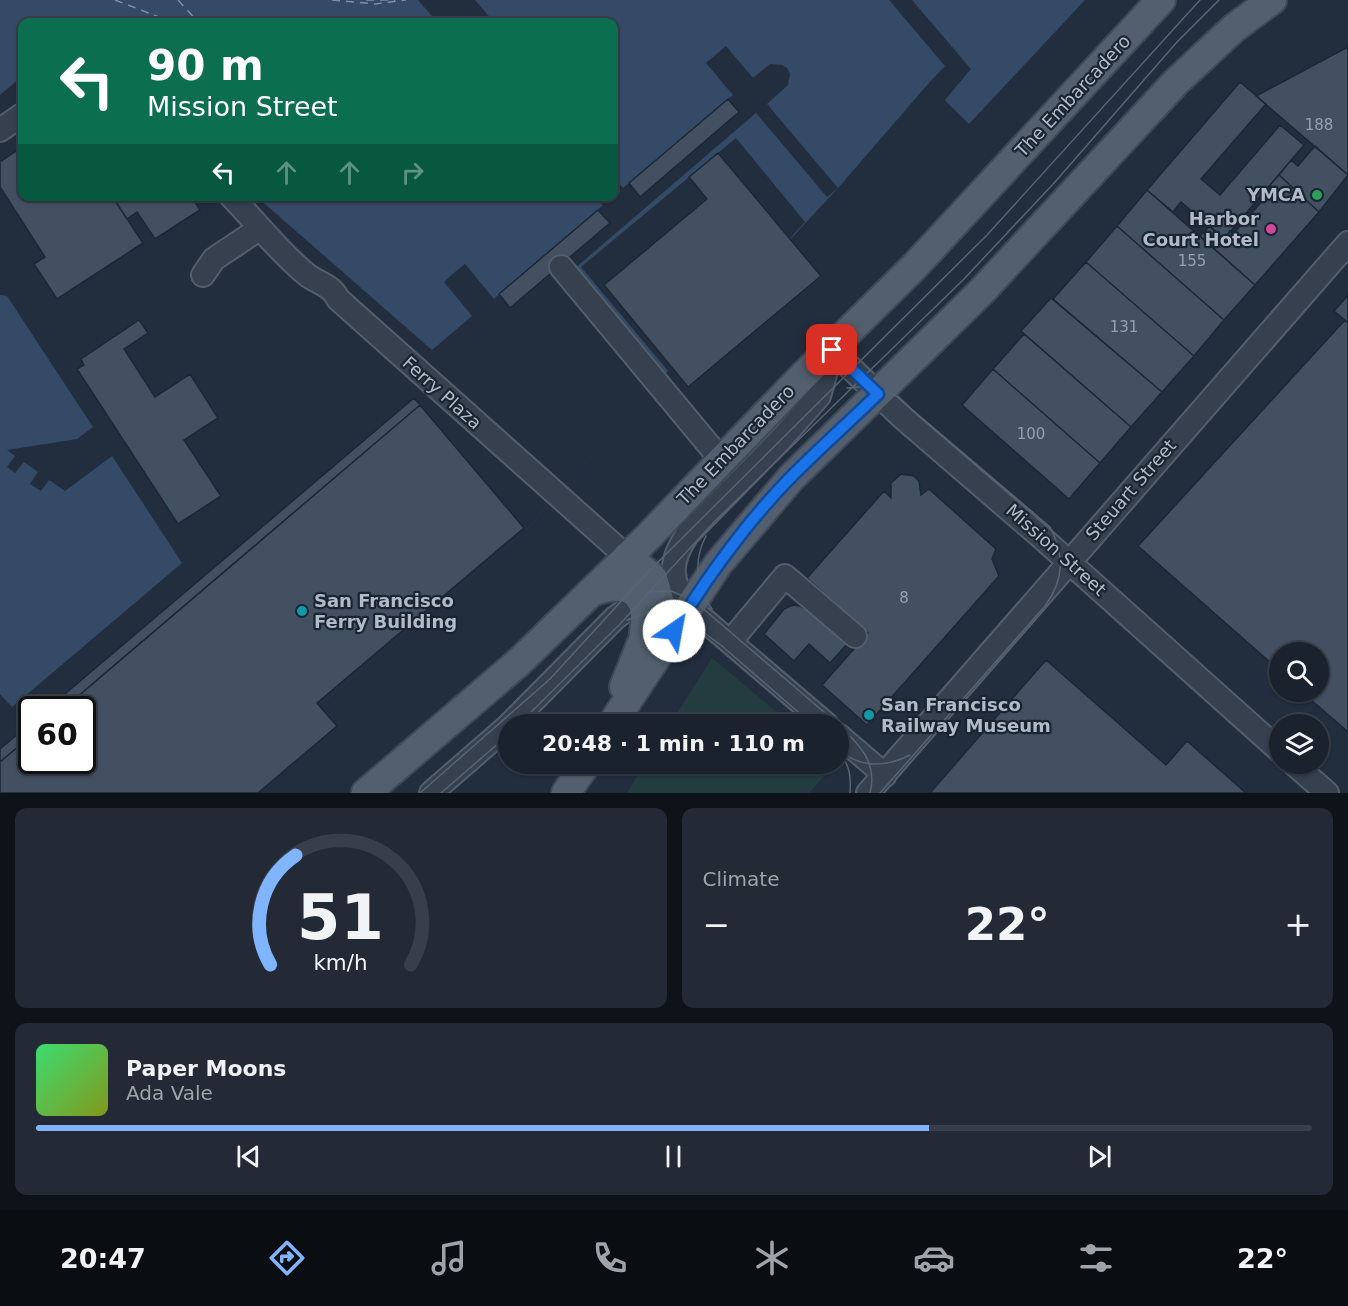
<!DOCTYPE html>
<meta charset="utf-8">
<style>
body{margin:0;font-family:"DejaVu Sans",sans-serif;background:#232a36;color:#f1f3f6;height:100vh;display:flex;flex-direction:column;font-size:22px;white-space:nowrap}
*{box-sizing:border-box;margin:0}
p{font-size:20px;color:#9fa4aa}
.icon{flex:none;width:33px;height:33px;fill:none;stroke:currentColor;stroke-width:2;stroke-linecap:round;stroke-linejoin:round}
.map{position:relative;height:793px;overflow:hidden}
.side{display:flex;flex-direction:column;gap:15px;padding:15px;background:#0e1319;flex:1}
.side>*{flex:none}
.guide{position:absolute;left:18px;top:18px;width:600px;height:183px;border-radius:12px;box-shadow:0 2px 4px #0004,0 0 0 2px #383f4a;background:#0b6e4f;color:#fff;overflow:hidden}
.controls{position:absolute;left:1269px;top:642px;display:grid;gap:12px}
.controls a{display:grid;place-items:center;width:60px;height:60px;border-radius:50%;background:#1a222e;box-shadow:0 2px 4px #0004,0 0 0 2px #383f4a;font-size:30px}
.speed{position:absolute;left:18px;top:696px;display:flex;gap:12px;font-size:30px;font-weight:700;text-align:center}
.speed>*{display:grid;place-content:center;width:78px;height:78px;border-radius:50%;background:#1a222e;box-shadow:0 2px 4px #0004,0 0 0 2px #383f4a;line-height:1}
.speed .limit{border:3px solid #111;border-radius:9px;background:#fff;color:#111}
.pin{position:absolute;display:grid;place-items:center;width:51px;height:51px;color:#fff;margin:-26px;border-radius:12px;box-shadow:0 3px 9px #0006}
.me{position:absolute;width:66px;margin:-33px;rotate:33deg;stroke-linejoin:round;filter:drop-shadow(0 0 4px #0008)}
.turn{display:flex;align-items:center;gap:21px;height:126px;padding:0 30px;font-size:27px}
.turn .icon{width:78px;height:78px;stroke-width:2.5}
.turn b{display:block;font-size:42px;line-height:51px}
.lanes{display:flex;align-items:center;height:57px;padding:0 30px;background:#0003;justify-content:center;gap:30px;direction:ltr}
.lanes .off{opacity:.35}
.big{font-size:45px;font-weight:700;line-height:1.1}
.side .widget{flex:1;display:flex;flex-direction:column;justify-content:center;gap:9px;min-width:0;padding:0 21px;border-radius:12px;background:#232a36}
.side .dial{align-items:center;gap:0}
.dial svg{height:156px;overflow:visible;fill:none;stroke:#383f4a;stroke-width:7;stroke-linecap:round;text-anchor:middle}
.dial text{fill:#f1f3f6;stroke:none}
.song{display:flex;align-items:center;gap:18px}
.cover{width:72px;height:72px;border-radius:9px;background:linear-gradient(135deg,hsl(140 70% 55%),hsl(70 70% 35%))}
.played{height:6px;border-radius:3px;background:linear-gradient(90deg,#81b4fe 70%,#383f4a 70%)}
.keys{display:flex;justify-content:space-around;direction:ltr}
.heat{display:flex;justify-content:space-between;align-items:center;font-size:33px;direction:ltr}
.side .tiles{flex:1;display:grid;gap:15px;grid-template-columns:1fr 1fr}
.widget:last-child{grid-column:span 2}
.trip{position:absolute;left:498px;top:714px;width:351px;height:60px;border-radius:30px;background:#1a222e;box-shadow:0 2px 4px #0004,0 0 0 2px #383f4a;font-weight:700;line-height:60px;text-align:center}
.dock{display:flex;height:96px;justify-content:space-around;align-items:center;background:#0a0e12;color:#9fa4aa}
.dock .icon{width:42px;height:42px}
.dock .selected{color:#81b4fe}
.dock b{font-size:27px;color:#f1f3f6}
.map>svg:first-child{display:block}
.green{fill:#243c3f}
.water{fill:#344a66;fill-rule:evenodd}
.pier{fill:#222e3e;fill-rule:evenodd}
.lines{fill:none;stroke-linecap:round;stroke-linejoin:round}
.ferry{stroke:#7792b2;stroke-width:1.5;stroke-dasharray:8 6;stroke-linecap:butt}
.building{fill:#425062;stroke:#1d2734;stroke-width:1.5}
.minor-casing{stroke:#545e6b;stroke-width:26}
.major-casing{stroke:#3f4956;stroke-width:32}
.minor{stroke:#36404e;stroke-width:22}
.major{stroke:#535f6e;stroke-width:28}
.tram{stroke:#576475;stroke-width:1.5}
.route-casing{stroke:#114b97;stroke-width:15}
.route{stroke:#1a73e8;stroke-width:10}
.leisure-dot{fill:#2e9e5b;stroke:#1b2532;stroke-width:2}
.hotel-dot{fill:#d1479c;stroke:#1b2532;stroke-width:2}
.culture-dot{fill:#0f9aa8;stroke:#1b2532;stroke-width:2}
.labels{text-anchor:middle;stroke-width:4.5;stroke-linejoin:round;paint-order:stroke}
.number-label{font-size:15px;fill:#95a0af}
.street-label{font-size:18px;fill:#b1bbc9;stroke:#1b2532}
.poi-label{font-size:18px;font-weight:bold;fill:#b1bbc9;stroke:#1b2532;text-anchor:end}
</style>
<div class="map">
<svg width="1348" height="793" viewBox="0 0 1348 793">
<rect width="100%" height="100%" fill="#222e3e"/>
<path class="green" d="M712,658L791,724H670Z
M645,764H835L809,793H627Z"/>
<path class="water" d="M0,0H1085L969,124L928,84L838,188L668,371L526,530L216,793H0ZM22,22H614V196H22ZM32,710H82V760H32Z"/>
<path class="pier" d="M418,0H475L494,22H437Z
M889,0H912L971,69L944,101L928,84L945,66Z
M726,46L753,78L770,64L782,65L787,68L790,74L788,85L767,104L838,188L827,197L756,113L574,269L663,377L526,530L216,793H0V694L12,707L182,563L112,456L65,491L49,480L41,491L30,484L38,472L24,462L15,473L7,467L15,456L7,450L77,439L93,427L7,296L0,295V95L22,76V196L257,197L432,350L472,316L444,282L455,272L465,264L494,299L603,205L596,197L614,196V177L623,188L733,95L706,63ZM32,710H82V760H32Z
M736,138L805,222L668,371L581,267Z"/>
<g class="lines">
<path class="ferry" d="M115,0L172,22
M178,0L198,22
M332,0L375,4L406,0
M366,0H395"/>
</g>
<path class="building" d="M1348,47V175L1256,96Z
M1240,82L1266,104L1201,179L1220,195L1280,125L1304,145L1224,239L1181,202L1173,212L1147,190Z
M728,99L739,112L640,197L629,183Z
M1315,146L1348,175L1319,212L1279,175L1291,160L1298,166Z
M22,147V196H112L143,243L57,299L34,264L45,257L0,187V162Z
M718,153L821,276L688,387L604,285L707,199L689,177Z
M1279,175L1319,212L1255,285L1200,236L1210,226L1224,239L1230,231L1233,234L1273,189L1270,185Z
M1147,190L1255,285L1224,320L1117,226Z
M112,196H191L200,210L155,239L137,212L127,219Z
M598,210L610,223L510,308L499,294Z
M1117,226L1224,320L1194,356L1086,262Z
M1086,262L1194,356L1162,392L1053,299Z
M1348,295V323L1334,311Z
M1051,298L1162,392L1131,427L1021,331Z
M139,320L148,333L124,349L155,397L190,374L218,418L184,440L221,496L178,524L77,369L84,365L81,359Z
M1345,320L1348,323V732L1302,692H1318V652H1280V671L1138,546Z
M1024,334L1131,427L1100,463L993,369Z
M993,369L1100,463L1069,499L962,405Z
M414,398L420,405L98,679L62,710H46Z
M420,405L524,528L317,703L337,726L258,793H0V762L32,735V760H82V710H62Z
M901,474L914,476L919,481L921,495L929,489L996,549L992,559L999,576L867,725L822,685L868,633L807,578L884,491L891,498V483Z
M793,605L800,606L822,619L849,642L830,663L809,644L794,661L764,634L784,609Z
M1046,660L1166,765L1187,741L1246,793H930Z
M32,722V735L0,762V749Z"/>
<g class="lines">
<defs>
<path id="minor" d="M0,130L22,115
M231,196C256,222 278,251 306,274C318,284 331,284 338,299L627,557
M561,267L723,462
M203,275L214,259L259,229
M689,607C669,581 669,562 687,535L782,438L819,396L832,350L904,419L1041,537L1280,751
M730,642L785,576L855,636
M510,724L615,618C634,602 665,593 689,607L826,724
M838,735L885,775
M1294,764L1327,793
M431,793L508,726
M868,793L1348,243"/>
<path id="major" d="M590,593C626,577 651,591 644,633
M624,687L659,600L653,578L627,557
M612,724L718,564L791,478L981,292L1176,82L1234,28L1272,0
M366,793L519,662L648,537L800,379L914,267L1161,0
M566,793L586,764"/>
</defs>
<use href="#minor" class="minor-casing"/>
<use href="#major" class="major-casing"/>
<use href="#minor" class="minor"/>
<use href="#major" class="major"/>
<path class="tram" d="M847,388L869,386L896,396L1050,527C1065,556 1064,580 1045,606L880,793
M706,536C693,560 696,588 712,609
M648,592L671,591L693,600L838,724
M627,620L652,611L680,615L722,646L812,724
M519,724L620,624L715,521L964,279L1055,182L1177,42L1219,0
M838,725C859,743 878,763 870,793
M838,749C859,768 885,768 910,755
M840,753C850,766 851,777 850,793
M420,793L550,679L647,573L987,235L1200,0
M441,793L508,735"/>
</g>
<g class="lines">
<defs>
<path id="route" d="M674,631C708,576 746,523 791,477C819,449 849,422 878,394L832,350"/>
</defs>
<use href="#route" class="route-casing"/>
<use href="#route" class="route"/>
</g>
<circle class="leisure-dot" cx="1317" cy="195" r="6"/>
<circle class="hotel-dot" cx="1271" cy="229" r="6"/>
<g class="culture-dot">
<circle cx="302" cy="611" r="6"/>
<circle cx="869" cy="715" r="6"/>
</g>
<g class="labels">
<g class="number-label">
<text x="1319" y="130">188</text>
<text x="1192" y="266">155</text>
<text x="1124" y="332">131</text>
<text x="1031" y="439">100</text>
<text x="904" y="603">8</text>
</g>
<g class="street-label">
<text transform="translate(1073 96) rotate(-47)" y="6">The Embarcadero</text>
<text transform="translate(442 393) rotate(42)" y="6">Ferry Plaza</text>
<text transform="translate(736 445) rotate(-46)" y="6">The Embarcadero</text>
<text transform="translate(1131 490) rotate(-49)" y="6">Steuart Street</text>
<text transform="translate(1056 550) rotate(42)" y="6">Mission Street</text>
</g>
<g class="poi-label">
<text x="1305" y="201">YMCA</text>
<text x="1259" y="225">Harbor<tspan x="1259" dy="21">Court Hotel</tspan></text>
<text x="314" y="607" text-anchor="start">San Francisco<tspan x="314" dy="21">Ferry Building</tspan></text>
<text x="881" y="711" text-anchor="start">San Francisco<tspan x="881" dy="21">Railway Museum</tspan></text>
</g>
</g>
</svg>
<div class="controls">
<a><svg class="icon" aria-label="search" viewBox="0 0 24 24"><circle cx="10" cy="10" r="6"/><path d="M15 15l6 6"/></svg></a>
<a><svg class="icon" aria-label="layers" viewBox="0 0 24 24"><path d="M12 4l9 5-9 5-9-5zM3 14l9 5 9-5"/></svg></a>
</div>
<div class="speed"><div class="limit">60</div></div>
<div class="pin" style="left:832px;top:350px;background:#d93025"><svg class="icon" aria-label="arrive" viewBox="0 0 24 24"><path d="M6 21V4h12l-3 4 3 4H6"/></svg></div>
<svg class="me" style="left:674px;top:631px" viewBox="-20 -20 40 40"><circle r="19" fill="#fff"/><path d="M0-13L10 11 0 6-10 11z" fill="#1a73e8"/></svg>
<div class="trip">20:48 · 1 min · 110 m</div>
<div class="guide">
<div class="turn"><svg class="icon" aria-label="left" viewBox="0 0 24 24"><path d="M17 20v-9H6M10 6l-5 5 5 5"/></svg><div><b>90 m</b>Mission Street</div></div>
<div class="lanes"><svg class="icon" aria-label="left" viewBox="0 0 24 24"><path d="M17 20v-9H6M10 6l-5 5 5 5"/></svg><svg class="icon off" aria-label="ahead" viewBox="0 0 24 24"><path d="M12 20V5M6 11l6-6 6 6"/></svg><svg class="icon off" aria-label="ahead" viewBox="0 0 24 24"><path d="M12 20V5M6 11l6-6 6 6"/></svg><svg class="icon off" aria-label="right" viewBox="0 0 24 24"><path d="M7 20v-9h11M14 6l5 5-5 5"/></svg></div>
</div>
</div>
<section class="side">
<div class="tiles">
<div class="widget dial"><svg viewBox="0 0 100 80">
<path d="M14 69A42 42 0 1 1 86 69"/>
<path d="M14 69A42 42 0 0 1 27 13" stroke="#81b4fe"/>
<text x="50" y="56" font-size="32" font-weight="700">51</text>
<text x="50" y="72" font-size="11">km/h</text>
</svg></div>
<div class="widget"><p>Climate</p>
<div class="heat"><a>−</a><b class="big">22°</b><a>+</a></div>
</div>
<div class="widget">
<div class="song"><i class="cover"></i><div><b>Paper Moons</b><p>Ada Vale</p></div></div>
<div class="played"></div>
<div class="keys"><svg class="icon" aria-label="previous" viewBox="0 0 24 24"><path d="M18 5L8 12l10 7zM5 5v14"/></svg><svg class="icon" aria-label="pause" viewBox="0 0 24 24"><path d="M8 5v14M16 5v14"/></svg><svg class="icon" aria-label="next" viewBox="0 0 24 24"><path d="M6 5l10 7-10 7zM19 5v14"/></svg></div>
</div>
</div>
</section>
<nav class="dock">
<b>20:47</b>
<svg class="icon selected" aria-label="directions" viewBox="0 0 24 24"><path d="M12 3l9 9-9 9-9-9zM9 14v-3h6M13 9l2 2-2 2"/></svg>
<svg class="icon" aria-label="music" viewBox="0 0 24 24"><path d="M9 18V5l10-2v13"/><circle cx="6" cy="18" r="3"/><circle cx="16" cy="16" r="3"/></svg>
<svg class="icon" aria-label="phone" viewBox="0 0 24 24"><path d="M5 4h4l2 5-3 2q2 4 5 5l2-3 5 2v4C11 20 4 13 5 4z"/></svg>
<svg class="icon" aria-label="climate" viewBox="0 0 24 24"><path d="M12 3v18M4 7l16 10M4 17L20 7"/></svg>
<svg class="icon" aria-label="car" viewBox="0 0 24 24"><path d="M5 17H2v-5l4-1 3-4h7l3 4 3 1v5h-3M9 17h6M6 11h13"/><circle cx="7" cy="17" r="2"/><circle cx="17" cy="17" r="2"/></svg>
<svg class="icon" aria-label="filters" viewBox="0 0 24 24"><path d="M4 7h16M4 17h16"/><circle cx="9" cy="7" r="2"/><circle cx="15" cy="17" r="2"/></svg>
<b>22°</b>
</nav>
